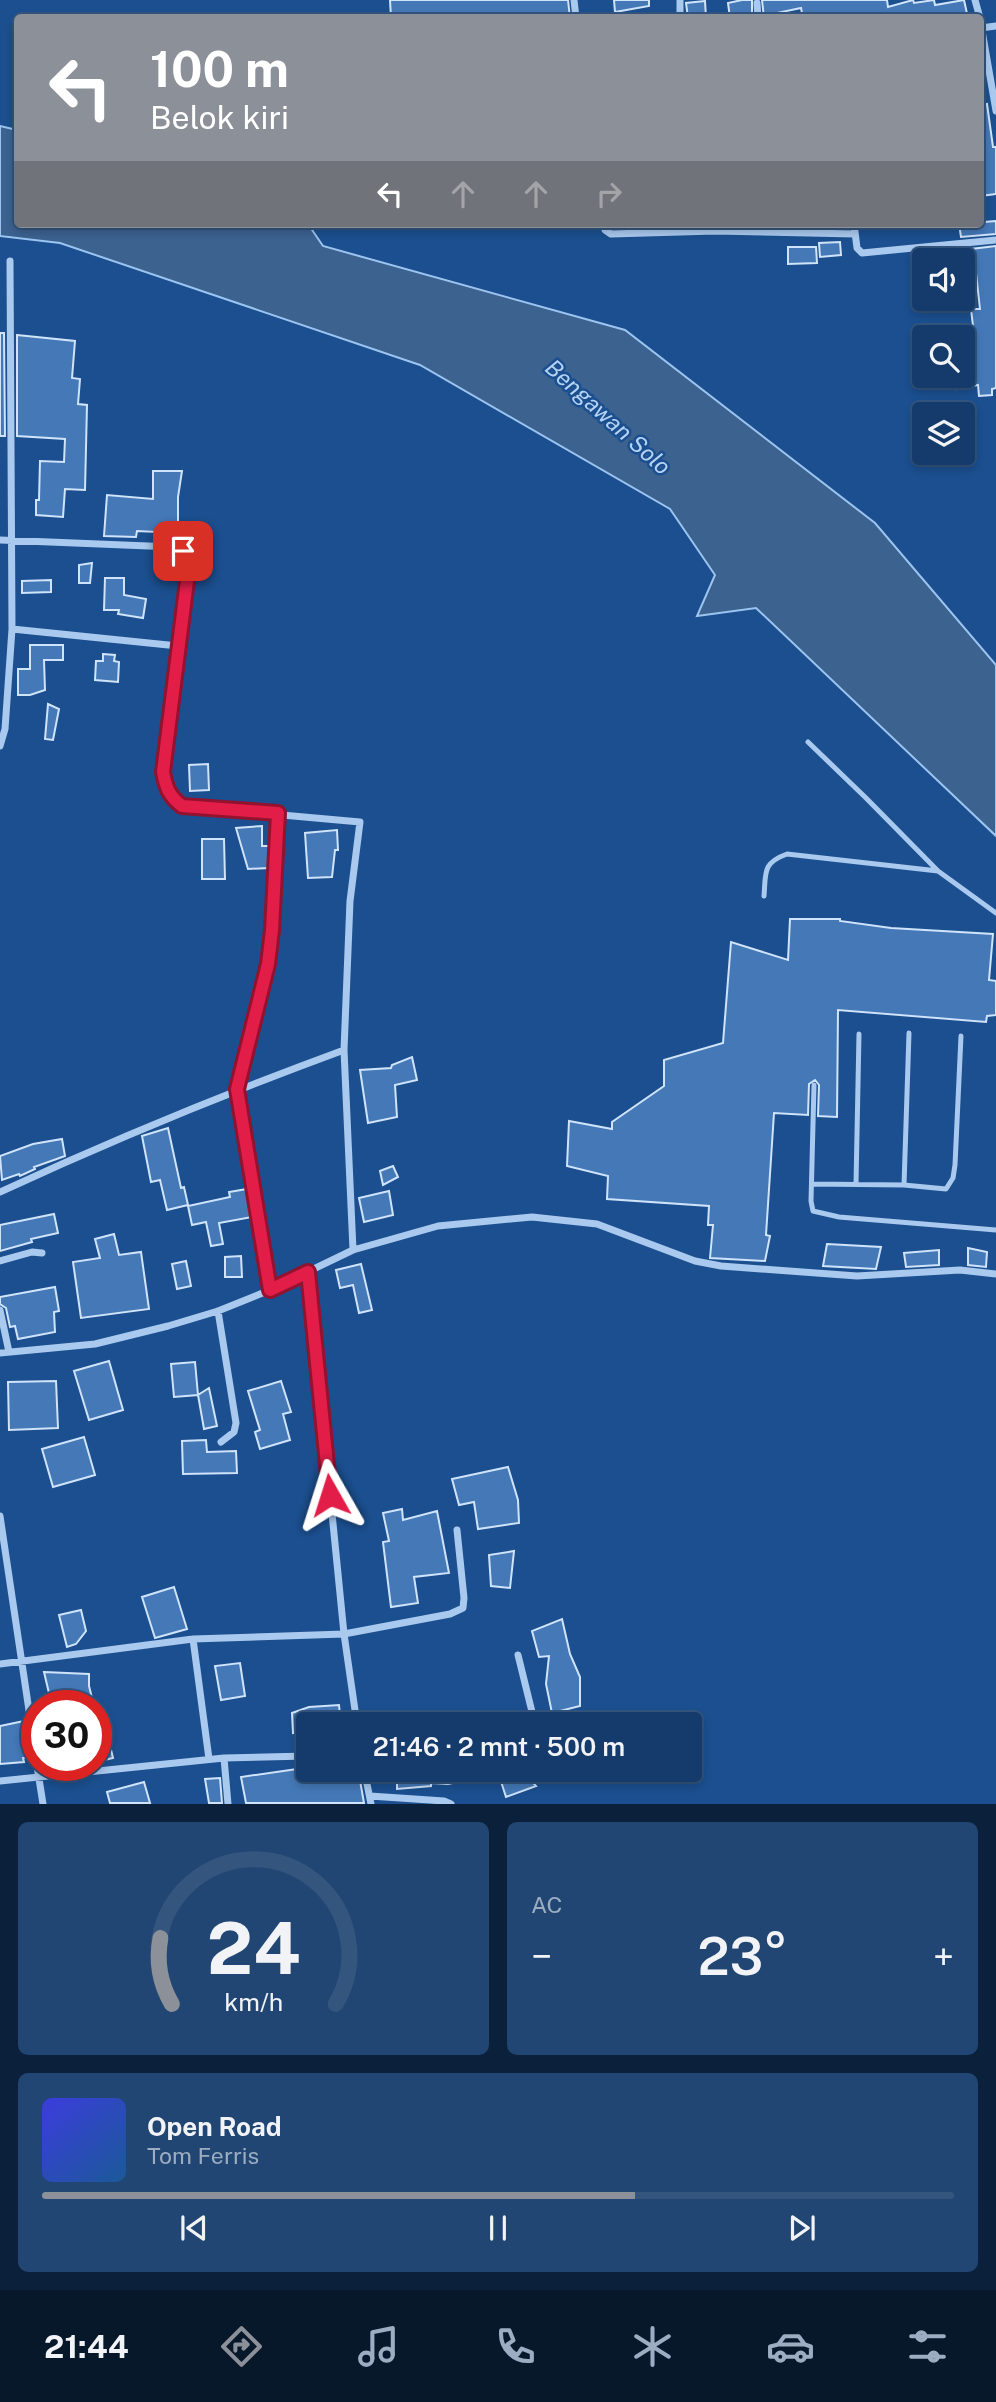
<!DOCTYPE html>
<html lang="id">
<meta charset="utf-8">
<style>
body{margin:0;font-family:"Public Sans",sans-serif;background:#214673;color:#f1f3f6;height:100vh;display:flex;flex-direction:column;font-size:26px;white-space:nowrap}
*{box-sizing:border-box;margin:0}
p{font-size:23px;color:#9dadc1}
.icon{flex:none;width:38px;height:38px;fill:none;stroke:currentColor;stroke-width:2;stroke-linecap:round;stroke-linejoin:round}
.map{position:relative;height:1804px;overflow:hidden}
.drawer{display:flex;flex-direction:column;gap:18px;padding:18px;background:#0b203b;flex:1}
.drawer>*{flex:none}
.guide{position:absolute;left:14px;top:14px;width:970px;height:214px;border-radius:7px;box-shadow:0 4px 10px #0003,0 0 0 2px #33557e;background:#8c9099;color:#fff;overflow:hidden}
.fabs{position:absolute;left:912px;top:248px;display:grid;gap:14px}
.fabs a{display:grid;place-items:center;width:63px;height:63px;border-radius:7px;background:#143b6b;box-shadow:0 4px 10px #0003,0 0 0 2px #33557e;font-size:35px}
.speed{position:absolute;left:21px;top:1690px;display:flex;gap:14px;font-size:35px;font-weight:700;text-align:center}
.speed>*{display:grid;place-content:center;width:91px;height:91px;border-radius:50%;background:#143b6b;box-shadow:0 4px 10px #0003,0 0 0 2px #33557e;line-height:1}
.speed .limit{border:10px solid #d22;background:#fff;color:#111}
.pin{position:absolute;display:grid;place-items:center;width:60px;height:60px;color:#fff;margin:-30px;border-radius:14px;box-shadow:0 4px 10px #0006}
.me{position:absolute;width:77px;margin:-38px;rotate:354deg;stroke-linejoin:round;filter:drop-shadow(0 0 5px #0008)}
.turn{display:flex;align-items:center;gap:24px;height:147px;padding:0 21px;font-size:32px}
.turn .icon{width:91px;height:91px;stroke-width:2.5}
.turn b{display:block;font-size:49px;line-height:60px}
.lanes{display:flex;align-items:center;height:66px;padding:0 21px;background:#0003;justify-content:center;gap:35px;direction:ltr}
.lanes .off{opacity:.35}
.big{font-size:52px;font-weight:600;line-height:1.1}
.drawer .tile{flex:1;display:flex;flex-direction:column;justify-content:center;gap:10px;min-width:0;padding:0 24px;border-radius:10px;background:#214673}
.drawer .dial{align-items:center;gap:0}
.dial svg{height:182px;overflow:visible;fill:none;stroke:#33557e;stroke-width:7;stroke-linecap:round;text-anchor:middle}
.dial text{fill:#f1f3f6;stroke:none}
.song{display:flex;align-items:center;gap:21px}
.cover{width:84px;height:84px;border-radius:10px;background:linear-gradient(135deg,hsl(240 70% 55%),hsl(210 70% 35%))}
.played{height:7px;border-radius:4px;background:linear-gradient(90deg,#8c9099 65%,#33557e 65%)}
.keys{display:flex;justify-content:space-around;direction:ltr}
.heat{display:flex;justify-content:space-between;align-items:center;font-size:38px;direction:ltr}
.drawer .tiles{flex:1;display:grid;gap:18px;grid-template-columns:1fr 1fr}
.tile:last-child{grid-column:span 2}
.trip{position:absolute;left:296px;top:1712px;width:406px;height:70px;border-radius:7px;background:#143b6b;box-shadow:0 4px 10px #0003,0 0 0 2px #33557e;font-weight:600;line-height:70px;text-align:center}
.tab-bar{display:flex;height:112px;justify-content:space-around;align-items:center;background:#08182b;color:#9dadc1}
.tab-bar .icon{width:49px;height:49px}
.tab-bar .current{color:#8c9099}
.tab-bar b{font-size:32px;color:#f1f3f6}
.map>svg:first-child{display:block}
.water{fill:#3c6290;stroke:#9cc4f0;stroke-width:2}
.building{fill:#4478b7;stroke:#cfe3fa;stroke-width:2}
.lines{fill:none;stroke-linecap:round;stroke-linejoin:round}
.lane{stroke:#a9c9ee;stroke-width:5}
.street{stroke:#a9c9ee;stroke-width:7}
.route-casing{stroke:#92132f;stroke-width:18}
.route{stroke:#e11d48;stroke-width:12}
.labels{text-anchor:middle;stroke-width:5;stroke-linejoin:round;paint-order:stroke}
.water-label{font-size:23px;font-style:italic;fill:#b5d3f5;stroke:#1b4f8f}
</style>
<div class="map">
<svg width="996" height="1804" viewBox="0 0 996 1804">
<rect width="100%" height="100%" fill="#1b4f8f"/>
<path class="water" d="M0,126L17,130L18,224H308L323,246L625,330L875,523L996,665V836L756,608L697,616L715,575L670,509L420,365L60,243L0,236Z"/>
<path class="building" d="M390,0H568L570,18H391Z
M614,0H649V6L615,12Z
M742,0H752V17L730,18L728,3Z
M762,0H887L888,7L913,0L914,3L934,0L935,5L964,0L968,18H803L801,8L777,13L778,18H764Z
M705,1L706,18H688L686,3Z
M987,104L993,147H996V194L980,196V105Z
M996,221V234L961,237L959,224Z
M840,242L841,255L820,257L819,243Z
M996,246V388L992,389V395L979,396L978,385L956,389L954,376H962V344L975,343L971,309H980L976,273L973,274L971,249Z
M788,247H816L817,263L788,264Z
M0,333H4L5,436H0Z
M17,335L75,341L72,378L80,379L78,404L87,405L85,490L65,489L63,517L36,515V500H39L40,461L64,462L65,439L17,436Z
M153,471H182L178,497V533L137,531L136,537L104,536L107,495L153,499Z
M92,563L90,583H79V565Z
M105,578H124V595L146,599L143,618L118,614L119,610H104Z
M51,580V592L22,593V581Z
M30,645H63V660H44L45,690L30,695H18V669H30Z
M103,654L115,655L114,661L119,662L118,682L95,680L96,661H103Z
M48,704L59,709L53,740L45,739Z
M208,764L209,790L190,791L189,765Z
M262,826V846H270L269,868L248,869L236,828Z
M337,830L338,850H335L332,877L308,878L305,833Z
M202,839H224L225,879H202Z
M790,919H840V921L891,928L993,934L989,980L996,981V1015L987,1016L986,1022L838,1010L837,1117L818,1116L819,1085L815,1080L809,1084L808,1115L774,1113L766,1235L770,1236L765,1261L710,1258L713,1225H708L709,1206L607,1199L608,1176L567,1166L569,1121L612,1129V1122L664,1086V1060L723,1043L731,942L788,960Z
M412,1057L417,1080L395,1085L397,1117L368,1123L360,1070L391,1068L392,1065Z
M168,1128L181,1188L184,1187L188,1205L167,1210L160,1180L151,1182L142,1136Z
M62,1139L65,1156L34,1167L35,1169L20,1176L19,1174L2,1180L0,1156L33,1144Z
M393,1166L398,1177L383,1185L380,1171Z
M247,1189L252,1217L219,1223L223,1244L211,1246L206,1222L192,1225L188,1206L230,1197L229,1192Z
M389,1191L393,1215L364,1222L359,1198Z
M54,1214L58,1233L31,1239L32,1242L0,1251V1225Z
M114,1234L119,1255L141,1252L149,1309L81,1318L73,1262L100,1258L95,1239Z
M827,1244L881,1247L876,1269L823,1266Z
M968,1248L987,1252L986,1267L968,1265Z
M939,1250V1265L906,1267L904,1253Z
M241,1256L242,1277H225V1257Z
M186,1261L191,1286L177,1289L172,1264Z
M361,1264L372,1310L359,1313L353,1285L340,1288L336,1270Z
M55,1287L59,1311L54,1312L55,1332L18,1339L15,1326L10,1327L6,1308L0,1304V1297Z
M109,1361L123,1410L89,1420L74,1371Z
M195,1362L198,1395L174,1397L171,1364Z
M56,1381L58,1428L9,1430L8,1382Z
M281,1381L291,1412L283,1414L290,1440L260,1449L255,1432L260,1430L248,1391Z
M209,1388L217,1426L204,1429L198,1395Z
M84,1437L95,1475L53,1487L42,1449Z
M206,1440L207,1452L236,1451L237,1473L183,1474L182,1441Z
M508,1467L518,1500L519,1523L478,1529L474,1502L459,1505L452,1479Z
M402,1509L403,1520L437,1511L449,1573L414,1577L418,1603L391,1607L383,1542L389,1541L383,1513Z
M514,1551L510,1588L491,1586L489,1555Z
M174,1587L187,1629L155,1638L142,1597Z
M81,1610L86,1631L76,1644L67,1647L59,1615Z
M562,1619L570,1654L580,1677V1706L552,1713L546,1684L549,1656L539,1657L532,1631Z
M240,1663L245,1696L221,1700L215,1666Z
M44,1672L89,1674V1686L94,1706H52Z
M339,1705L341,1724H308V1731L293,1733L292,1713L309,1707Z
M24,1721L30,1757L23,1758L24,1762L0,1764V1726Z
M107,1733L113,1758L96,1762V1735Z
M297,1769H339V1772L358,1769L364,1803H246L241,1777Z
M397,1769H493V1775L448,1784L431,1783V1786L397,1789Z
M497,1769H521L536,1786L506,1797Z
M220,1778L222,1803H209L205,1779Z
M144,1782L150,1803H110L107,1792Z"/>
<g class="lines">
<path class="lane" d="M808,742L866,798L938,871L996,913
M764,896C766,873 762,863 787,854L938,871
M814,1085L811,1201L813,1211L839,1217L996,1230
M812,1184L904,1185L946,1189L953,1178L955,1165L961,1036
M856,1184L859,1034
M904,1185L909,1033"/>
<path class="street" d="M574,0L576,18
M680,0V18
M975,0L980,18
M757,3L758,18
M980,19L996,111
M981,28L996,26
M603,224L605,230L611,234L715,231L855,234
M854,224L857,248L862,253L996,240
M0,540L173,547C187,553 187,559 188,573L163,773C166,788 169,797 182,806L360,822L350,901L344,1050L353,1250
M12,629L178,646
M0,746L5,729L12,629L10,261
M0,1192C113,1140 227,1093 344,1050
M0,1261L32,1252L42,1253
M308,1272L344,1634L357,1724
M270,1290L237,1089L268,964L272,930L278,813
M0,1310L9,1352
M218,1311L236,1423L234,1432L221,1442
M0,1353L95,1344L168,1326L218,1311L270,1290L353,1250L438,1226L532,1217L597,1224L695,1261L721,1266L857,1276L960,1270L996,1274
M0,1516L37,1764
M193,1639L209,1759
M518,1655L535,1724
M0,1664L193,1639L344,1634L450,1614L463,1608L464,1598L457,1530
M224,1758L228,1804
M37,1766L43,1804
M364,1769L371,1804
M0,1781L224,1758L308,1756
M370,1796L444,1801L451,1804"/>
</g>
<g class="lines">
<defs>
<path id="route" d="M183,551L187,558L188,573L163,772C166,788 169,796 182,806L278,813L272,930L268,964L237,1089L270,1290L308,1272L330,1495"/>
</defs>
<use href="#route" class="route-casing"/>
<use href="#route" class="route"/>
</g>
<g class="labels">
<g class="water-label">
<text transform="translate(608 417) rotate(42)" y="8">Bengawan Solo</text>
</g>
</g>
</svg>
<div class="fabs">
<a><svg class="icon" aria-label="sound" viewBox="0 0 24 24"><path d="M4 9h4l5-4v14l-5-4H4zM17 9q2 3 0 6"/></svg></a>
<a><svg class="icon" aria-label="search" viewBox="0 0 24 24"><circle cx="10" cy="10" r="6"/><path d="M15 15l6 6"/></svg></a>
<a><svg class="icon" aria-label="layers" viewBox="0 0 24 24"><path d="M12 4l9 5-9 5-9-5zM3 14l9 5 9-5"/></svg></a>
</div>
<div class="speed"><div class="limit">30</div></div>
<div class="pin" style="left:183px;top:551px;background:#d93025"><svg class="icon" aria-label="arrive" viewBox="0 0 24 24"><path d="M6 21V4h12l-3 4 3 4H6"/></svg></div>
<svg class="me" style="left:330px;top:1495px" viewBox="-20 -20 40 40"><path d="M0-17L14 15 0 8-14 15z" fill="#e11d48" stroke="#fff" stroke-width="4"/></svg>
<div class="trip">21:46 · 2 mnt · 500 m</div>
<div class="guide">
<div class="turn"><svg class="icon" aria-label="left" viewBox="0 0 24 24"><path d="M17 20v-9H6M10 6l-5 5 5 5"/></svg><div><b>100 m</b>Belok kiri</div></div>
<div class="lanes"><svg class="icon" aria-label="left" viewBox="0 0 24 24"><path d="M17 20v-9H6M10 6l-5 5 5 5"/></svg><svg class="icon off" aria-label="ahead" viewBox="0 0 24 24"><path d="M12 20V5M6 11l6-6 6 6"/></svg><svg class="icon off" aria-label="ahead" viewBox="0 0 24 24"><path d="M12 20V5M6 11l6-6 6 6"/></svg><svg class="icon off" aria-label="right" viewBox="0 0 24 24"><path d="M7 20v-9h11M14 6l5 5-5 5"/></svg></div>
</div>
</div>
<section class="drawer">
<div class="tiles">
<div class="tile dial"><svg viewBox="0 0 100 80">
<path d="M14 69A42 42 0 1 1 86 69"/>
<path d="M14 69A42 42 0 0 1 9 40" stroke="#8c9099"/>
<text x="50" y="56" font-size="32" font-weight="700">24</text>
<text x="50" y="72" font-size="11">km/h</text>
</svg></div>
<div class="tile"><p>AC</p>
<div class="heat"><a>−</a><b class="big">23°</b><a>+</a></div>
</div>
<div class="tile">
<div class="song"><i class="cover"></i><div><b>Open Road</b><p>Tom Ferris</p></div></div>
<div class="played"></div>
<div class="keys"><svg class="icon" aria-label="previous" viewBox="0 0 24 24"><path d="M18 5L8 12l10 7zM5 5v14"/></svg><svg class="icon" aria-label="pause" viewBox="0 0 24 24"><path d="M8 5v14M16 5v14"/></svg><svg class="icon" aria-label="next" viewBox="0 0 24 24"><path d="M6 5l10 7-10 7zM19 5v14"/></svg></div>
</div>
</div>
</section>
<nav class="tab-bar">
<b>21:44</b>
<svg class="icon current" aria-label="directions" viewBox="0 0 24 24"><path d="M12 3l9 9-9 9-9-9zM9 14v-3h6M13 9l2 2-2 2"/></svg>
<svg class="icon" aria-label="music" viewBox="0 0 24 24"><path d="M9 18V5l10-2v13"/><circle cx="6" cy="18" r="3"/><circle cx="16" cy="16" r="3"/></svg>
<svg class="icon" aria-label="phone" viewBox="0 0 24 24"><path d="M5 4h4l2 5-3 2q2 4 5 5l2-3 5 2v4C11 20 4 13 5 4z"/></svg>
<svg class="icon" aria-label="climate" viewBox="0 0 24 24"><path d="M12 3v18M4 7l16 10M4 17L20 7"/></svg>
<svg class="icon" aria-label="car" viewBox="0 0 24 24"><path d="M5 17H2v-5l4-1 3-4h7l3 4 3 1v5h-3M9 17h6M6 11h13"/><circle cx="7" cy="17" r="2"/><circle cx="17" cy="17" r="2"/></svg>
<svg class="icon" aria-label="filters" viewBox="0 0 24 24"><path d="M4 7h16M4 17h16"/><circle cx="9" cy="7" r="2"/><circle cx="15" cy="17" r="2"/></svg>
</nav>
